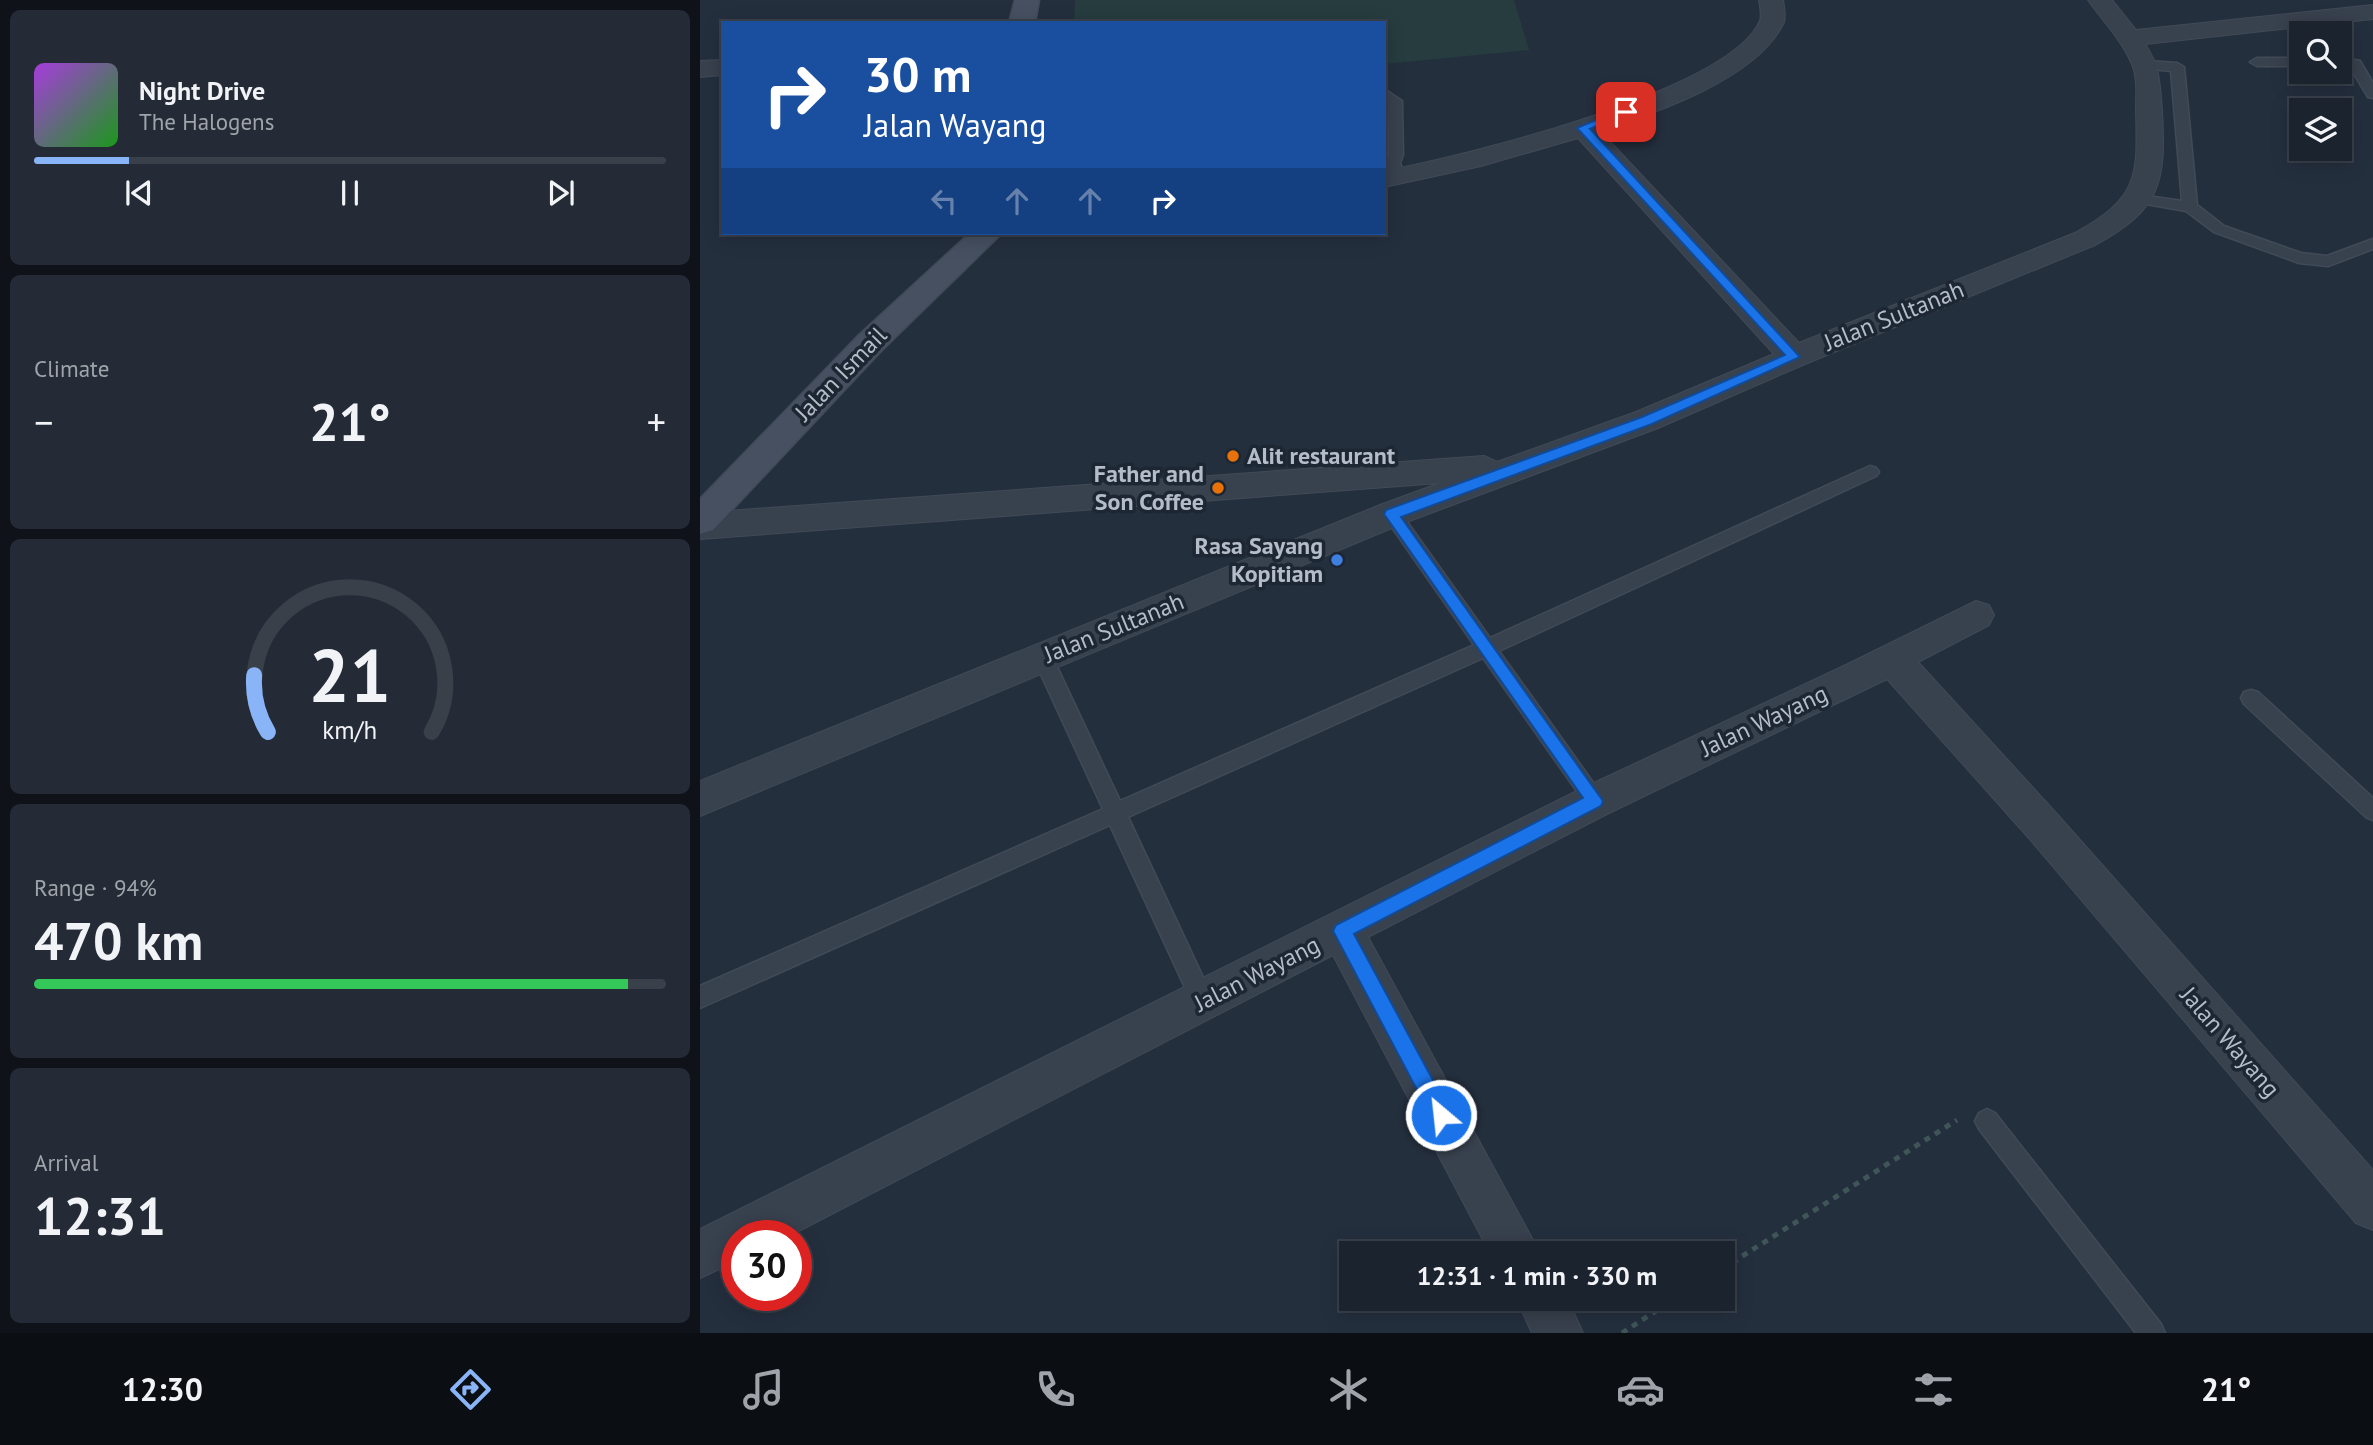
<!DOCTYPE html>
<meta charset="utf-8">
<style>
body{margin:0;font-family:"PT Sans",sans-serif;background:#242b36;color:#f1f3f6;height:100vh;display:flex;flex-direction:column;font-size:26px;white-space:nowrap}
*{box-sizing:border-box;margin:0}
p{font-size:23px;color:#a0a4aa}
.icon{flex:none;width:38px;height:38px;fill:none;stroke:currentColor;stroke-width:2;stroke-linecap:round;stroke-linejoin:round}
.map{position:relative;flex:1;overflow:hidden}
.side{display:flex;flex-direction:column;gap:10px;padding:10px;background:#0f1319;width:700px}
.side>*{flex:none}
.banner{position:absolute;left:21px;top:21px;width:665px;height:214px;border-radius:0px;box-shadow:0 4px 18px #0003,0 0 0 2px #39404a;background:#1a4fa0;color:#fff;overflow:hidden}
.buttons{position:absolute;left:1589px;top:21px;display:grid;gap:14px}
.buttons a{display:grid;place-items:center;width:63px;height:63px;border-radius:0px;background:#1b232e;box-shadow:0 4px 18px #0003,0 0 0 2px #39404a;font-size:35px}
.speed{position:absolute;left:21px;top:1220px;display:flex;gap:14px;font-size:35px;font-weight:700;text-align:center}
.speed>*{display:grid;place-content:center;width:91px;height:91px;border-radius:50%;background:#1b232e;box-shadow:0 4px 18px #0003,0 0 0 2px #39404a;line-height:1}
.speed .limit{border:10px solid #d22;background:#fff;color:#111}
.pin{position:absolute;display:grid;place-items:center;width:60px;height:60px;color:#fff;margin:-30px;border-radius:14px;box-shadow:0 4px 10px #0006}
.me{position:absolute;width:77px;margin:-38px;rotate:332deg;stroke-linejoin:round;filter:drop-shadow(0 0 5px #0008)}
.turn{display:flex;align-items:center;gap:24px;height:147px;padding:0 28px;font-size:32px}
.turn .icon{width:91px;height:91px;stroke-width:2.5}
.turn b{display:block;font-size:49px;line-height:60px}
.lanes{display:flex;align-items:center;height:66px;padding:0 28px;background:#0003;justify-content:center;gap:35px;direction:ltr}
.lanes .off{opacity:.35}
.big{font-size:52px;font-weight:700;line-height:1.1}
.side .widget{flex:1;display:flex;flex-direction:column;justify-content:center;gap:10px;min-width:0;padding:0 24px;border-radius:10px;background:#242b36}
.side .dial{align-items:center;gap:0}
.dial svg{height:182px;overflow:visible;fill:none;stroke:#39404a;stroke-width:7;stroke-linecap:round;text-anchor:middle}
.dial text{fill:#f1f3f6;stroke:none}
.song{display:flex;align-items:center;gap:21px}
.cover{width:84px;height:84px;border-radius:10px;background:linear-gradient(135deg,hsl(280 70% 55%),hsl(120 70% 35%))}
.played{height:7px;border-radius:4px;background:linear-gradient(90deg,#8ab4f8 15%,#39404a 15%)}
.keys{display:flex;justify-content:space-around;direction:ltr}
.heat{display:flex;justify-content:space-between;align-items:center;font-size:38px;direction:ltr}
.charge{height:10px;border-radius:5px;background:linear-gradient(90deg,#34c759 94%,#39404a 0)}
.trip{position:absolute;left:639px;top:1241px;width:396px;height:70px;border-radius:0px;background:#1b232e;box-shadow:0 4px 18px #0003,0 0 0 2px #39404a;font-weight:700;line-height:70px;text-align:center}
.menu{display:flex;height:112px;justify-content:space-around;align-items:center;background:#0b0e12;color:#a0a4aa}
.menu .icon{width:49px;height:49px}
.menu .on{color:#8ab4f8}
.menu b{font-size:32px;color:#f1f3f6}
main{display:flex;flex:1;min-height:0}
.map>svg:first-child{display:block}
.green{fill:#263c3f}
.lines{fill:none;stroke-linecap:round;stroke-linejoin:round}
.lane-casing{stroke:#414a57;stroke-width:3}
.street-casing{stroke:#414a57;stroke-width:2}
.secondary-casing{stroke:#414a57;stroke-width:3}
.path{stroke:#3f5557;stroke-width:5;stroke-dasharray:6 6;stroke-linecap:butt}
.lane{fill:#38414e;fill-rule:evenodd}
.street{fill:#38414e;fill-rule:evenodd}
.secondary{fill:#465061;fill-rule:evenodd}
.route{fill:#1a73e8;stroke:#114b97;stroke-width:2}
.food-dot{fill:#e8710a;stroke:#1d2633;stroke-width:2.5}
.shop-dot{fill:#3f7fe0;stroke:#1d2633;stroke-width:2.5}
.labels{text-anchor:middle;stroke-width:7;stroke-linejoin:round;paint-order:stroke}
.street-label{font-size:24px;fill:#b4bcc9;stroke:#1d2633}
.poi-label{font-size:24px;font-weight:bold;fill:#b4bcc9;stroke:#1d2633;text-anchor:end}
</style>
<main>
<section class="side">
<div class="widget">
<div class="song"><i class="cover"></i><div><b>Night Drive</b><p>The Halogens</p></div></div>
<div class="played"></div>
<div class="keys"><svg class="icon" aria-label="previous" viewBox="0 0 24 24"><path d="M18 5L8 12l10 7zM5 5v14"/></svg><svg class="icon" aria-label="pause" viewBox="0 0 24 24"><path d="M8 5v14M16 5v14"/></svg><svg class="icon" aria-label="next" viewBox="0 0 24 24"><path d="M6 5l10 7-10 7zM19 5v14"/></svg></div>
</div>
<div class="widget"><p>Climate</p>
<div class="heat"><a>−</a><b class="big">21°</b><a>+</a></div>
</div>
<div class="widget dial"><svg viewBox="0 0 100 80">
<path d="M14 69A42 42 0 1 1 86 69"/>
<path d="M14 69A42 42 0 0 1 8 44" stroke="#8ab4f8"/>
<text x="50" y="56" font-size="32" font-weight="700">21</text>
<text x="50" y="72" font-size="11">km/h</text>
</svg></div>
<div class="widget"><p>Range · 94%</p><b class="big">470 km</b><div class="charge"></div></div>
<div class="widget"><p>Arrival</p><b class="big">12:31</b></div>
</section>
<div class="map">
<svg width="1673" height="1333" viewBox="0 0 1673 1333">
<rect width="100%" height="100%" fill="#242f3e"/>
<path class="green" d="M375,0H814L829,50L684,64V23H374Z"/>
<g class="lines">
<defs>
<path id="lane" d="M1640,57L1660,61L1673,83V98L1668,97L1650,67L1640,65Z
M1601,58V66H1557L1550,62L1557,58Z
M1446,61L1477,63L1484,67L1497,205L1524,226L1601,253L1627,256L1673,239V249L1628,266L1599,263L1514,232L1486,211L1435,202L1433,199L1435,196L1440,195L1482,201L1471,71L1441,68V62Z
M684,89L702,101L703,155L700,163L705,177L698,181L691,177L686,163L689,155L688,102L684,99Z
M1170,466L1176,468L1179,472L1176,476L799,651L902,795L905,801L902,807L895,810L888,807L783,658L428,817L514,1001L511,1009L503,1012L495,1009L410,825L0,1008V986L403,809L333,657L336,652L343,649L350,652L420,801L774,645L686,519L683,514L686,509H698L790,638Z
M1551,690L1558,692L1673,798V820L1666,817L1544,704L1541,698L1544,692Z
M1287,1109L1295,1113L1461,1324L1465,1333H1436L1279,1129L1275,1121L1279,1113Z"/>
<path id="street" d="M1059,0H1083C1084,7 1086,15 1084,22C1059,78 955,113 900,131L1099,343L1375,233C1438,198 1438,179 1436,110C1436,94 1438,76 1431,62C1421,39 1402,20 1388,0H1412L1436,30L1673,5V19L1445,44C1460,66 1460,85 1462,111C1466,183 1461,209 1395,245L1105,364L958,428L704,523L0,816V781L680,505L740,483L0,539V513L784,456L797,462L936,412L1074,354L878,138L781,166L684,187V171C760,157 1029,92 1060,21C1062,15 1060,6 1059,0Z
M23,60V75L0,77V61Z
M1276,601L1289,605L1294,615L1289,625L1218,662L1356,813L1673,1170V1230L1656,1223L1328,837L1187,679L909,813L668,937L840,1253H790L633,955L89,1236H37V1261L0,1278V1229L881,789L1148,664Z
M816,1298H867L883,1333H832Z"/>
<path id="secondary" d="M315,0H339L335,23H309Z
M270,233H302L181,351L13,530L0,534V499L159,335Z"/>
</defs>
<use href="#lane" class="lane-casing"/>
<use href="#street" class="street-casing"/>
<use href="#secondary" class="secondary-casing"/>
<path class="path" d="M1022,1269L1257,1120
M922,1333L976,1298"/>
<use href="#lane" class="lane"/>
<use href="#street" class="street"/>
<use href="#secondary" class="secondary"/>
</g>
<path class="route" d="M922,109L932,112L890,129L1100,357L952,424L701,517L903,801L901,806L654,934L748,1108L751,1115L748,1122L741,1125L734,1122L633,931L636,925L883,798L684,514L686,510L942,417L1085,355L877,128Z"/>
<g class="food-dot">
<circle cx="533" cy="456" r="7"/>
<circle cx="518" cy="488" r="7"/>
</g>
<circle class="shop-dot" cx="637" cy="560" r="7"/>
<g class="labels">
<g class="street-label">
<text transform="translate(1194 316) rotate(-22)" y="8">Jalan Sultanah</text>
<text transform="translate(141 374) rotate(-46)" y="8">Jalan Ismail</text>
<text transform="translate(414 628) rotate(-22)" y="8">Jalan Sultanah</text>
<text transform="translate(1064 721) rotate(-25)" y="8">Jalan Wayang</text>
<text transform="translate(557 974) rotate(-27)" y="8">Jalan Wayang</text>
<text transform="translate(1530 1042) rotate(49)" y="8">Jalan Wayang</text>
</g>
<g class="poi-label">
<text x="547" y="464" text-anchor="start">Alit restaurant</text>
<text x="504" y="482">Father and<tspan x="504" dy="28">Son Coffee</tspan></text>
<text x="623" y="554">Rasa Sayang<tspan x="623" dy="28">Kopitiam</tspan></text>
</g>
</g>
</svg>
<div class="buttons">
<a><svg class="icon" aria-label="search" viewBox="0 0 24 24"><circle cx="10" cy="10" r="6"/><path d="M15 15l6 6"/></svg></a>
<a><svg class="icon" aria-label="layers" viewBox="0 0 24 24"><path d="M12 4l9 5-9 5-9-5zM3 14l9 5 9-5"/></svg></a>
</div>
<div class="speed"><div class="limit">30</div></div>
<div class="pin" style="left:926px;top:112px;background:#d93025"><svg class="icon" aria-label="arrive" viewBox="0 0 24 24"><path d="M6 21V4h12l-3 4 3 4H6"/></svg></div>
<svg class="me" style="left:741px;top:1115px" viewBox="-20 -20 40 40"><circle r="17" fill="#1a73e8" stroke="#fff" stroke-width="3"/><path d="M0-11L8 9 0 5-8 9z" fill="#fff"/></svg>
<div class="trip">12:31 · 1 min · 330 m</div>
<div class="banner">
<div class="turn"><svg class="icon" aria-label="right" viewBox="0 0 24 24"><path d="M7 20v-9h11M14 6l5 5-5 5"/></svg><div><b>30 m</b>Jalan Wayang</div></div>
<div class="lanes"><svg class="icon off" aria-label="left" viewBox="0 0 24 24"><path d="M17 20v-9H6M10 6l-5 5 5 5"/></svg><svg class="icon off" aria-label="ahead" viewBox="0 0 24 24"><path d="M12 20V5M6 11l6-6 6 6"/></svg><svg class="icon off" aria-label="ahead" viewBox="0 0 24 24"><path d="M12 20V5M6 11l6-6 6 6"/></svg><svg class="icon" aria-label="right" viewBox="0 0 24 24"><path d="M7 20v-9h11M14 6l5 5-5 5"/></svg></div>
</div>
</div>
</main>
<nav class="menu">
<b>12:30</b>
<svg class="icon on" aria-label="directions" viewBox="0 0 24 24"><path d="M12 3l9 9-9 9-9-9zM9 14v-3h6M13 9l2 2-2 2"/></svg>
<svg class="icon" aria-label="music" viewBox="0 0 24 24"><path d="M9 18V5l10-2v13"/><circle cx="6" cy="18" r="3"/><circle cx="16" cy="16" r="3"/></svg>
<svg class="icon" aria-label="phone" viewBox="0 0 24 24"><path d="M5 4h4l2 5-3 2q2 4 5 5l2-3 5 2v4C11 20 4 13 5 4z"/></svg>
<svg class="icon" aria-label="climate" viewBox="0 0 24 24"><path d="M12 3v18M4 7l16 10M4 17L20 7"/></svg>
<svg class="icon" aria-label="car" viewBox="0 0 24 24"><path d="M5 17H2v-5l4-1 3-4h7l3 4 3 1v5h-3M9 17h6M6 11h13"/><circle cx="7" cy="17" r="2"/><circle cx="17" cy="17" r="2"/></svg>
<svg class="icon" aria-label="filters" viewBox="0 0 24 24"><path d="M4 7h16M4 17h16"/><circle cx="9" cy="7" r="2"/><circle cx="15" cy="17" r="2"/></svg>
<b>21°</b>
</nav>
